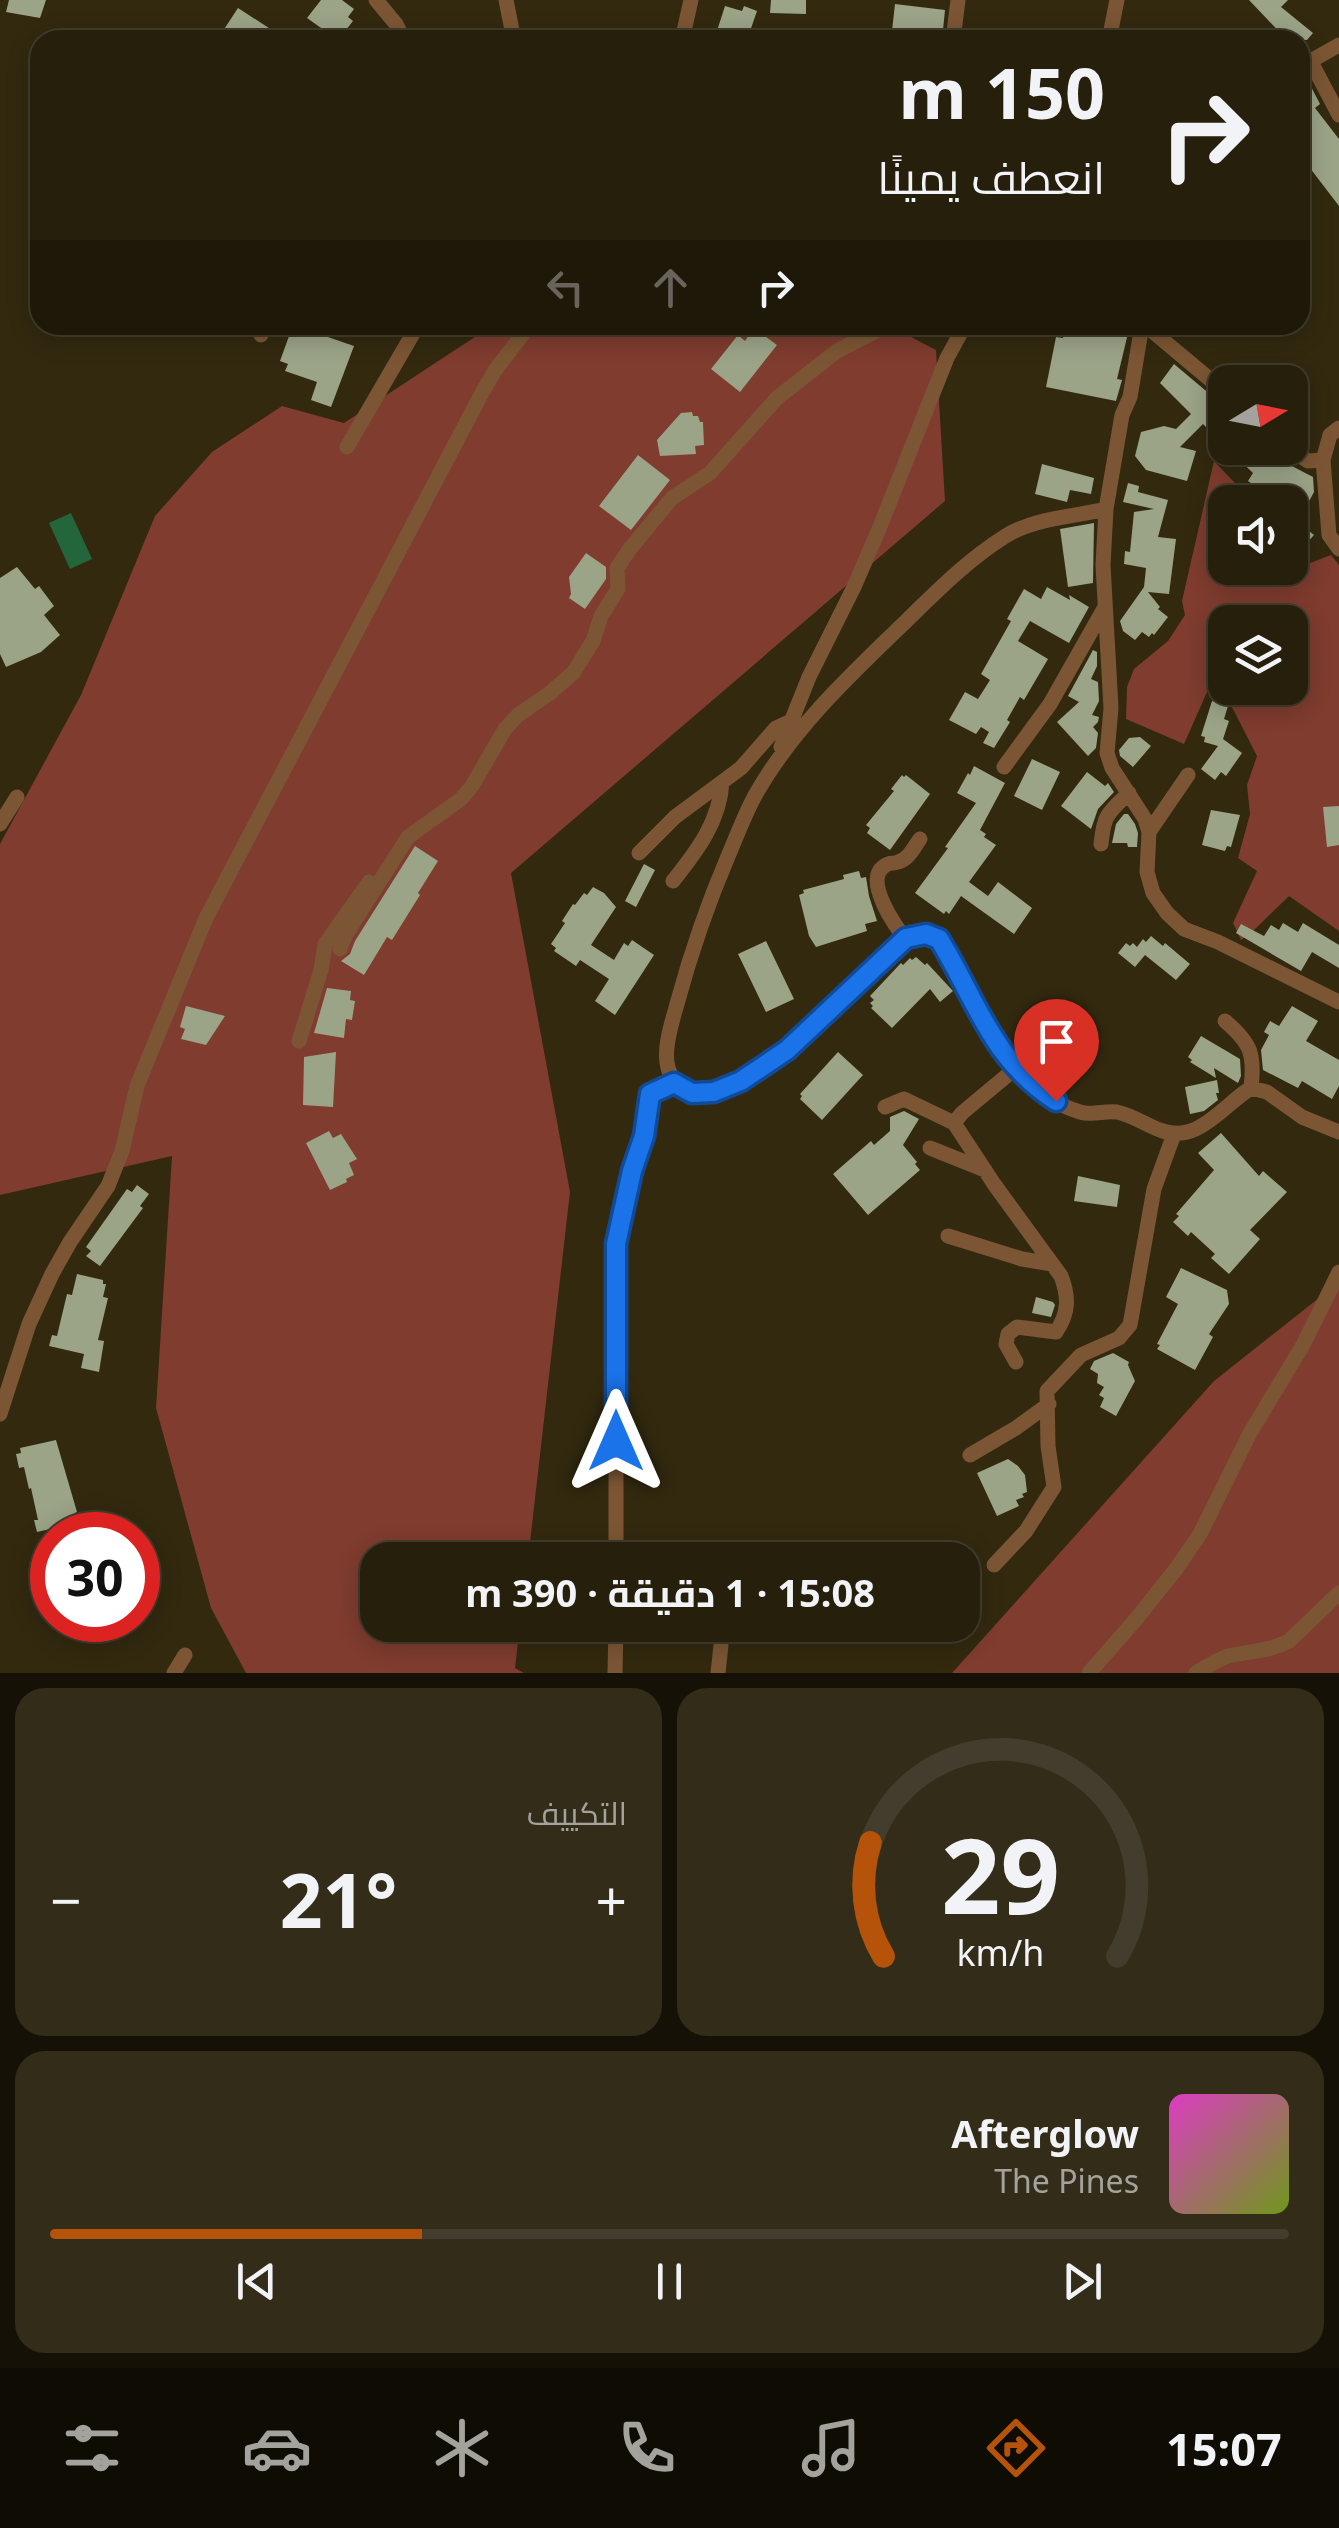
<!DOCTYPE html>
<html lang="ar">
<meta charset="utf-8">
<style>
body{margin:0;font-family:"Noto Sans",Cairo,sans-serif;background:#322c19;color:#f1f3f6;direction:rtl;height:100vh;display:flex;flex-direction:column;font-size:38px;white-space:nowrap}
*{box-sizing:border-box;margin:0}
p{font-size:32px;color:#a4a29d}
.icon{flex:none;width:55px;height:55px;fill:none;stroke:currentColor;stroke-width:2;stroke-linecap:round;stroke-linejoin:round}
.map{position:relative;height:1673px;overflow:hidden;direction:ltr}
.drawer{display:flex;flex-direction:column;gap:15px;padding:15px;background:#151106;flex:1}
.drawer>*{flex:none}
.hud{position:absolute;left:30px;top:30px;width:1280px;height:305px;border-radius:30px;box-shadow:0 5px 25px #0003,0 0 0 2px #423d2c;direction:rtl;background:#261f0b;color:#f1f3f6;overflow:hidden}
.needle{width:65px;rotate:80deg}
.controls{position:absolute;left:1208px;top:365px;display:grid;gap:20px}
.controls a{display:grid;place-items:center;width:100px;height:100px;border-radius:20px;background:#261f0b;box-shadow:0 5px 25px #0003,0 0 0 2px #423d2c;font-size:50px}
.speed{position:absolute;left:30px;top:1512px;display:flex;gap:20px;font-size:50px;font-weight:700;text-align:center}
.speed>*{display:grid;place-content:center;width:130px;height:130px;border-radius:50%;background:#261f0b;box-shadow:0 5px 25px #0003,0 0 0 2px #423d2c;line-height:1}
.speed .limit{border:15px solid #d22;background:#fff;color:#111}
.pin{position:absolute;display:grid;place-items:center;width:85px;height:85px;color:#fff;margin:-102px -42px;border-radius:50% 50% 50% 0;rotate:-45deg;box-shadow:0 0 10px #0007}
.pin .icon{rotate:45deg}
.me{position:absolute;width:110px;margin:-55px;rotate:0deg;stroke-linejoin:round;filter:drop-shadow(0 0 8px #0008)}
.turn{display:flex;align-items:center;gap:35px;height:210px;padding:0 40px;font-size:45px}
.turn .icon{width:130px;height:130px;stroke-width:2.5}
.turn b{display:block;font-size:70px;line-height:85px}
.lanes{display:flex;align-items:center;height:95px;padding:0 40px;background:#0003;justify-content:center;gap:50px;direction:ltr}
.lanes .off{opacity:.35}
.big{font-size:75px;font-weight:700;line-height:1.1}
.drawer .card{flex:1;display:flex;flex-direction:column;justify-content:center;gap:15px;min-width:0;padding:0 35px;border-radius:30px;background:#322c19}
.drawer .dial{align-items:center;gap:0}
.dial svg{height:260px;overflow:visible;fill:none;stroke:#423d2c;stroke-width:7;stroke-linecap:round;text-anchor:middle}
.dial text{fill:#f1f3f6;stroke:none}
.song{display:flex;align-items:center;gap:30px}
.cover{width:120px;height:120px;border-radius:15px;background:linear-gradient(135deg,hsl(310 70% 55%),hsl(80 70% 35%))}
.played{height:10px;border-radius:5px;background:linear-gradient(90deg,#b45309 30%,#423d2c 30%)}
.keys{display:flex;justify-content:space-around;direction:ltr}
.heat{display:flex;justify-content:space-between;align-items:center;font-size:55px;direction:ltr}
.drawer .tiles{flex:1;display:grid;gap:15px;grid-template-columns:1fr 1fr}
.card:last-child{grid-column:span 2}
.trip{position:absolute;left:360px;top:1542px;width:620px;height:100px;border-radius:30px;background:#261f0b;box-shadow:0 5px 25px #0003,0 0 0 2px #423d2c;font-weight:700;line-height:100px;text-align:center;direction:rtl}
.tabs{display:flex;height:160px;justify-content:space-around;align-items:center;background:#0f0c04;color:#a4a29d}
.tabs .icon{width:70px;height:70px}
.tabs .active{color:#b45309}
.tabs b{font-size:45px;color:#f1f3f6}
.map>svg:first-child{display:block}
.forest{fill:#7f3c2f;fill-rule:evenodd}
.water{fill:#23663c}
.building{fill:#9ba487}
.lines{fill:none;stroke-linecap:round;stroke-linejoin:round}
.street{stroke:#7c5634;stroke-width:15}
.route-casing{stroke:#114b97;stroke-width:25}
.route{stroke:#1a73e8;stroke-width:18}
</style>
<div class="map">
<svg width="1339" height="1673" viewBox="0 0 1339 1673">
<rect width="100%" height="100%" fill="#32290f"/>
<path class="forest" d="M493,325H704L701,336L731,325H888L936,350L945,501L511,873L570,1192L528,1560H378V1625H520L515,1668L524,1673H246L211,1608L156,1408L172,1156L0,1195V844L81,695L155,516L212,452L282,406L344,423Z
M1214,461L1253,502H1225V568H1290V561L1297,568L1331,555L1339,565V931L1289,896L1253,931L1241,940L1233,923L1257,871L1238,858L1250,814L1247,785L1257,756L1215,674L1184,744L1126,719L1127,687L1134,669L1168,641L1185,615L1182,601ZM1225,622H1290V688H1225Z
M1339,1282V1673H952L1214,1381Z"/>
<path class="water" d="M71,513L92,559L70,569L49,523Z"/>
<path class="building" d="M9,0H46L40,18L6,12Z
M321,0H342L354,9L348,17L353,21L338,40L307,18Z
M771,0H806V14L770,13Z
M1249,0H1288L1281,7L1313,33L1307,40H1287Z
M895,4L945,10L942,40H891Z
M725,6L742,11L744,6L757,11L747,40H714Z
M238,8L272,30L265,40H217Z
M1307,79L1320,104L1315,108L1339,139V206L1300,155V85Z
M293,325L354,346L331,407L311,400L317,382L285,371L288,364L280,361Z
M1066,325H1130L1117,379L1122,380L1116,401L1046,387L1056,337L1063,338Z
M754,328L777,345L740,392L711,369L738,335L745,341Z
M1174,364L1218,401L1225,403V446L1203,424L1180,447L1196,451L1187,481L1146,470L1135,456L1141,432L1164,426L1176,429L1191,414L1160,383Z
M692,412L693,416H698L700,422H703L704,445L695,446L696,454L660,456L657,440L681,413Z
M1227,448H1272L1289,462L1288,464L1313,477L1314,492L1298,522L1314,535L1305,545L1307,547L1290,567V501L1273,492L1270,497L1248,481L1253,473Z
M638,455L670,480L631,530L599,506Z
M1042,464L1094,478L1091,494L1070,490L1067,502L1035,494Z
M1128,483L1139,486L1138,492L1168,500L1158,537L1176,539L1169,594L1148,592L1160,607L1158,609L1168,617L1154,635L1152,633L1149,637L1142,632L1135,640L1123,631L1120,621L1144,587L1146,568L1124,564L1125,551L1130,552L1134,512L1154,509L1123,502Z
M1094,523L1093,583L1068,587L1060,529Z
M586,553L606,567V579L585,609L569,598L571,594L569,577Z
M17,567L35,589L39,586L54,606L44,615L60,635L41,652L6,667L0,654V578Z
M1047,587L1070,600L1069,595L1089,607L1069,643L1030,621L1018,641L1048,659L1024,700L1020,697L1007,720L1010,722L994,748L983,743L989,732L981,727L976,734L949,720L965,692L978,699L990,680L981,674L1011,621L1007,619L1024,589L1041,599Z
M1093,650L1097,652V666L1091,679L1098,682L1099,701L1092,715L1099,717L1098,722L1093,727L1098,733L1096,748L1088,756L1057,722L1079,702L1068,696Z
M1212,701L1228,706L1224,719L1229,721L1223,739L1242,753L1226,776L1221,772L1215,780L1201,769L1218,746L1204,742L1205,737L1201,736Z
M1140,737L1151,746L1133,767L1120,756L1119,750L1129,738Z
M1032,759L1060,772L1042,810L1014,796Z
M974,766L1005,783L980,830L986,834L984,837L996,845L969,882L988,896L998,882L1032,908L1014,934L961,896L949,914L946,911L944,914L915,893L948,848L945,847L976,803L957,793L968,773L970,775Z
M1087,772L1105,786L1108,783L1114,792L1098,809L1091,829L1061,806Z
M902,775L904,777L906,775L930,794L890,850L867,833L870,828L866,825L894,791L891,789Z
M1339,806V845L1327,847L1323,807Z
M1211,810L1240,815L1231,847L1227,846L1225,851L1202,845Z
M1124,814H1128L1135,824L1138,833L1137,847H1128L1127,843H1112L1116,824Z
M415,846L438,861L418,893L420,895L392,940L387,937L364,975L341,961L350,954L355,941Z
M644,864L655,870L636,907L625,901Z
M859,871L861,878L866,877L869,896L877,921L865,924L867,931L816,947L809,936L799,895L804,893L803,890L844,879L843,875Z
M593,887L604,893L616,907L591,945L614,960L624,943L628,946L632,940L654,955L615,1015L595,1001L609,979L580,960L576,966L554,951L556,948L551,944L565,923L562,921L573,904L575,905L584,893L587,895Z
M1283,923L1298,932L1303,923L1339,945V968L1312,952L1301,971L1236,933L1241,924L1264,936L1271,925L1279,930Z
M1151,936L1163,946L1165,943L1190,964L1176,980L1145,955L1135,967L1118,953L1126,943L1130,946L1133,943L1137,947L1143,939L1146,942Z
M766,941L794,999L766,1012L738,954Z
M916,957L925,965L927,963L953,991L940,1002L930,989L892,1028L871,1008L873,1006L870,1003L874,1000L870,996L901,963L903,965L910,958L912,960Z
M327,988L351,991L350,1000L355,1001L352,1020L346,1019L344,1038L314,1033Z
M186,1006L225,1016L206,1045L181,1039L185,1029L180,1027Z
M1292,1006L1318,1021L1306,1041L1339,1060V1086L1332,1099L1302,1081L1298,1088L1263,1070L1261,1050L1269,1035L1264,1032L1270,1021L1279,1026Z
M1201,1036L1240,1059L1241,1076L1238,1083L1214,1068L1216,1078L1190,1062L1192,1060L1188,1057Z
M336,1052L333,1107L303,1105L304,1057Z
M838,1052L863,1075L822,1120L800,1099L802,1096L800,1094Z
M1217,1080L1219,1093H1216L1218,1100L1204,1111L1190,1114L1185,1087Z
M904,1111L919,1119L903,1145L917,1162L915,1164L920,1170L868,1215L833,1174L871,1141L874,1145L890,1131V1117Z
M329,1131L333,1138L341,1134L357,1159L349,1163L354,1175L346,1179L347,1182L330,1190L306,1143Z
M1221,1133L1259,1176L1263,1171L1287,1192L1250,1230L1260,1239L1229,1274L1211,1258L1215,1254L1191,1232L1188,1236L1173,1222L1179,1216L1176,1214L1214,1170L1198,1153Z
M1078,1176L1120,1185L1117,1207L1074,1201Z
M137,1185L149,1194L140,1206L143,1208L100,1266L86,1256L91,1251L86,1247L127,1189L132,1192Z
M1181,1268L1227,1290L1229,1304L1209,1334L1213,1337L1195,1370L1157,1349L1160,1345L1157,1344L1178,1304L1166,1297Z
M77,1274L103,1280V1284H106L103,1297L108,1298L98,1340L104,1341L99,1372L81,1368L84,1354L49,1346L52,1335L57,1336L67,1294L72,1295Z
M1036,1297L1053,1302L1055,1305L1051,1317L1032,1313Z
M1113,1353L1129,1362L1128,1365L1135,1381L1116,1416L1100,1407L1104,1398L1099,1395L1104,1387L1097,1383L1098,1374L1090,1369L1094,1361Z
M56,1440L77,1512L75,1513V1516L71,1517L72,1524L37,1532L34,1520H38L31,1488L29,1489L24,1467L19,1468L16,1454L21,1453L20,1448Z
M1008,1459L1018,1466L1025,1475L1027,1492L1022,1494L1024,1497L1016,1500L1019,1506L997,1516L977,1473Z"/>
<g class="lines">
<path class="street" d="M376,0L396,24L404,40
M506,0L514,40
M682,40L691,0
M953,40L958,0
M1109,40L1117,0
M1311,62L1339,115
M1300,67L1339,45
M1142,325L1130,397L1122,415L1106,509L1103,565L1111,708L1107,753L1112,768L1145,819L1149,832L1147,872L1153,893L1167,913L1184,929L1218,942L1339,1002
M1145,325L1225,392
M261,335L266,325
M347,447L418,325
M1288,448L1308,461L1323,460L1330,435L1339,428
M1323,460L1329,535L1339,549
M1106,509C1073,517 1033,518 1004,537C966,561 933,595 901,626C848,677 794,728 757,792C746,811 738,833 729,854C708,903 691,952 677,1004C669,1033 653,1076 689,1091C734,1110 825,1013 856,985C872,969 889,954 906,939L926,934L939,939C977,1001 1002,1088 1080,1112C1093,1116 1105,1110 1117,1112C1132,1115 1146,1125 1160,1130C1198,1145 1223,1105 1251,1088L1267,1092L1302,1117L1339,1132
M781,747L809,677L854,587L879,529L947,358L965,325
M1004,767L1050,704L1105,607
M0,824L17,797
M1149,832L1188,775
M1101,844C1104,814 1108,813 1129,793
M639,853L675,817L741,768L776,728L791,721
M673,881C697,851 720,821 722,782
M906,939C894,926 865,881 883,867C891,861 889,865 898,862C909,859 914,847 920,839
M340,949L345,936L408,837L461,799L472,786L505,729L518,715L550,693L573,673L593,641L601,616L618,589L617,568L629,550L672,498L710,473L777,398L837,351L888,325
M1225,1021C1251,1043 1255,1054 1251,1088
M299,1041L321,970L325,944L369,882
M1016,1068L962,1113L954,1123L994,1184L1061,1276C1069,1297 1069,1313 1056,1332L1017,1327L1008,1334L1006,1344L1016,1362
M885,1107L904,1099L954,1123
M930,1148L985,1170
M948,1236L1022,1259L1052,1264
M0,1414L29,1324L52,1274L70,1242L108,1186L122,1151L137,1086L206,918L483,391L496,369L530,325
M970,1455L1016,1428L1049,1404
M616,1560V1244L632,1171L644,1136L650,1094L675,1083
M994,1565L1026,1531L1054,1487L1048,1446L1047,1391L1081,1355L1119,1338L1130,1325L1154,1189L1174,1134
M174,1673L185,1655
M615,1673L616,1625
M718,1673L721,1645
M1089,1673L1137,1618L1176,1569L1200,1534L1250,1433L1303,1345L1339,1272
M1196,1673C1207,1667 1220,1657 1233,1655C1253,1651 1270,1651 1289,1641L1339,1593"/>
</g>
<g class="lines">
<defs>
<path id="route" d="M616,1441V1244L632,1171L644,1136L650,1094L674,1083L692,1093L714,1092L741,1081L787,1050L906,938L926,934L939,939C977,1001 991,1059 1056,1101"/>
</defs>
<use href="#route" class="route-casing"/>
<use href="#route" class="route"/>
</g>
</svg>
<div class="controls">
<a><svg class="needle" viewBox="-14 -14 28 28"><path d="M0-13l5 13h-10z" fill="#e53935"/><path d="M0 13l5-13h-10z" fill="#a4a29d"/></svg></a>
<a><svg class="icon" aria-label="sound" viewBox="0 0 24 24"><path d="M4 9h4l5-4v14l-5-4H4zM17 9q2 3 0 6"/></svg></a>
<a><svg class="icon" aria-label="layers" viewBox="0 0 24 24"><path d="M12 4l9 5-9 5-9-5zM3 14l9 5 9-5"/></svg></a>
</div>
<div class="speed"><div class="limit">30</div></div>
<div class="pin" style="left:1056px;top:1101px;background:#d93025"><svg class="icon" aria-label="arrive" viewBox="0 0 24 24"><path d="M6 21V4h12l-3 4 3 4H6"/></svg></div>
<svg class="me" style="left:616px;top:1441px" viewBox="-20 -20 40 40"><path d="M0-17L14 15 0 8-14 15z" fill="#1a73e8" stroke="#fff" stroke-width="4"/></svg>
<div class="trip">15:08 · 1 دقيقة · 390 m</div>
<div class="hud">
<div class="turn"><svg class="icon" aria-label="right" viewBox="0 0 24 24"><path d="M7 20v-9h11M14 6l5 5-5 5"/></svg><div><b>150 m</b>انعطف يمينًا</div></div>
<div class="lanes"><svg class="icon off" aria-label="left" viewBox="0 0 24 24"><path d="M17 20v-9H6M10 6l-5 5 5 5"/></svg><svg class="icon off" aria-label="ahead" viewBox="0 0 24 24"><path d="M12 20V5M6 11l6-6 6 6"/></svg><svg class="icon" aria-label="right" viewBox="0 0 24 24"><path d="M7 20v-9h11M14 6l5 5-5 5"/></svg></div>
</div>
</div>
<section class="drawer">
<div class="tiles">
<div class="card dial"><svg viewBox="0 0 100 80">
<path d="M14 69A42 42 0 1 1 86 69"/>
<path d="M14 69A42 42 0 0 1 10 34" stroke="#b45309"/>
<text x="50" y="56" font-size="32" font-weight="700">29</text>
<text x="50" y="72" font-size="11">km/h</text>
</svg></div>
<div class="card"><p>التكييف</p>
<div class="heat"><a>−</a><b class="big">21°</b><a>+</a></div>
</div>
<div class="card">
<div class="song"><i class="cover"></i><div><b>Afterglow</b><p>The Pines</p></div></div>
<div class="played"></div>
<div class="keys"><svg class="icon" aria-label="previous" viewBox="0 0 24 24"><path d="M18 5L8 12l10 7zM5 5v14"/></svg><svg class="icon" aria-label="pause" viewBox="0 0 24 24"><path d="M8 5v14M16 5v14"/></svg><svg class="icon" aria-label="next" viewBox="0 0 24 24"><path d="M6 5l10 7-10 7zM19 5v14"/></svg></div>
</div>
</div>
</section>
<nav class="tabs">
<b>15:07</b>
<svg class="icon active" aria-label="directions" viewBox="0 0 24 24"><path d="M12 3l9 9-9 9-9-9zM9 14v-3h6M13 9l2 2-2 2"/></svg>
<svg class="icon" aria-label="music" viewBox="0 0 24 24"><path d="M9 18V5l10-2v13"/><circle cx="6" cy="18" r="3"/><circle cx="16" cy="16" r="3"/></svg>
<svg class="icon" aria-label="phone" viewBox="0 0 24 24"><path d="M5 4h4l2 5-3 2q2 4 5 5l2-3 5 2v4C11 20 4 13 5 4z"/></svg>
<svg class="icon" aria-label="climate" viewBox="0 0 24 24"><path d="M12 3v18M4 7l16 10M4 17L20 7"/></svg>
<svg class="icon" aria-label="car" viewBox="0 0 24 24"><path d="M5 17H2v-5l4-1 3-4h7l3 4 3 1v5h-3M9 17h6M6 11h13"/><circle cx="7" cy="17" r="2"/><circle cx="17" cy="17" r="2"/></svg>
<svg class="icon" aria-label="filters" viewBox="0 0 24 24"><path d="M4 7h16M4 17h16"/><circle cx="9" cy="7" r="2"/><circle cx="15" cy="17" r="2"/></svg>
</nav>
